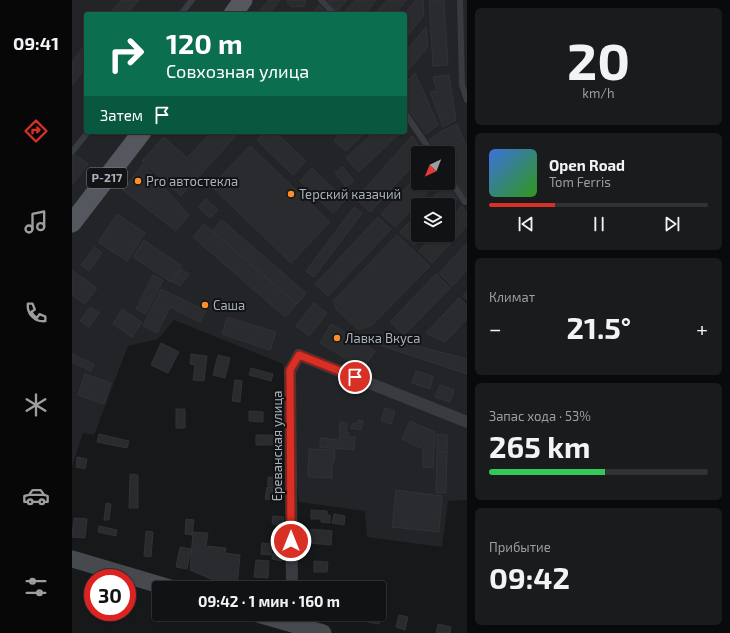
<!DOCTYPE html>
<html lang="ru">
<meta charset="utf-8">
<style>
body{margin:0;font-family:"Exo 2",sans-serif;background:#1a1b1d;color:#f1f3f6;height:100vh;display:flex;flex-direction:column;font-size:15px;white-space:nowrap}
*{box-sizing:border-box;margin:0}
p{font-size:13px;color:#9c9ea0}
.icon{flex:none;width:22px;height:22px;fill:none;stroke:currentColor;stroke-width:2;stroke-linecap:round;stroke-linejoin:round}
.map{position:relative;flex:1;overflow:hidden}
.side{display:flex;flex-direction:column;gap:8px;padding:8px;background:#090a0b;width:263px}
.side>*{flex:none}
.top-card{position:absolute;left:12px;top:12px;width:323px;height:122px;border-radius:4px;box-shadow:0 1px 3px #0004,0 0 0 1px #303234;background:#0b6e4f;color:#fff;overflow:hidden}
.needle{width:26px;rotate:223deg}
.fabs{position:absolute;left:339px;top:146px;display:grid;gap:8px}
.fabs a{display:grid;place-items:center;width:44px;height:44px;border-radius:4px;background:#111214;box-shadow:0 1px 3px #0004,0 0 0 1px #303234;font-size:20px}
.speed{position:absolute;left:12px;top:569px;display:flex;gap:8px;font-size:20px;font-weight:700;text-align:center}
.speed>*{display:grid;place-content:center;width:52px;height:52px;border-radius:50%;background:#111214;box-shadow:0 1px 3px #0004,0 0 0 1px #303234;line-height:1}
.speed .limit{border:6px solid #d22;background:#fff;color:#111}
.pin{position:absolute;display:grid;place-items:center;width:34px;height:34px;color:#fff;margin:-17px;border:2px solid #fff;border-radius:50%;box-shadow:0 1px 4px #0007}
.me{position:absolute;width:44px;margin:-22px;rotate:0deg;stroke-linejoin:round;filter:drop-shadow(0 0 3px #0008)}
.turn{display:flex;align-items:center;gap:14px;height:84px;padding:0 16px;font-size:18px}
.turn .icon{width:52px;height:52px;stroke-width:2.5}
.turn b{display:block;font-size:28px;line-height:34px}
.then{display:flex;align-items:center;height:38px;padding:0 16px;background:#0003;gap:8px;font-size:15px}
.big{font-size:30px;font-weight:700;line-height:1.1}
.side .widget{flex:1;display:flex;flex-direction:column;justify-content:center;gap:6px;min-width:0;padding:0 14px;border-radius:6px;background:#1a1b1d}
.side .dial{align-items:center;gap:0}
.dial b{font-size:52px;line-height:1}
.song{display:flex;align-items:center;gap:12px}
.cover{width:48px;height:48px;border-radius:6px;background:linear-gradient(135deg,hsl(220 70% 55%),hsl(110 70% 35%))}
.played{height:4px;border-radius:2px;background:linear-gradient(90deg,#d93025 30%,#303234 30%)}
.keys{display:flex;justify-content:space-around;direction:ltr}
.heat{display:flex;justify-content:space-between;align-items:center;font-size:22px;direction:ltr}
.charge{height:6px;border-radius:3px;background:linear-gradient(90deg,#34c759 53%,#303234 0)}
.trip{position:absolute;left:80px;top:581px;width:234px;height:40px;border-radius:4px;background:#111214;box-shadow:0 1px 3px #0004,0 0 0 1px #303234;font-weight:700;line-height:40px;text-align:center}
main{display:flex;flex:1;min-height:0}
.dock{display:flex;flex-direction:column;width:72px;justify-content:space-around;align-items:center;background:#070708;color:#9c9ea0}
.dock .icon{width:28px;height:28px}
.dock .on{color:#d93025}
.dock b{font-size:18px;color:#f1f3f6}
.map>svg:first-child{display:block}
.built{fill:#232427;fill-rule:evenodd}
.building{fill:#2a2b2e;stroke:#313236}
.lines{fill:none;stroke-linecap:round;stroke-linejoin:round}
.lane{stroke:#383b3f;stroke-width:6}
.street{stroke:#383b3f;stroke-width:12}
.secondary{stroke:#464a4f;stroke-width:17}
.primary{stroke:#54585e;stroke-width:19}
.route-casing{stroke:#8d1f18;stroke-width:10}
.route{stroke:#d93025;stroke-width:7}
.poi-dot{fill:#ff8e2a;stroke:#121315;stroke-width:1.5}
.labels{text-anchor:middle;stroke-width:4;stroke-linejoin:round;paint-order:stroke}
.shield{fill:#121315;stroke:#7c8289;stroke-width:1}
.shield-label{font-size:12px;font-weight:bold;fill:#a9b2bb}
.poi-label{font-size:13px;fill:#a9b2bb;stroke:#121315;text-anchor:start}
.street-label{font-size:13px;fill:#a9b2bb;stroke:#121315}
</style>
<main>
<nav class="dock">
<b>09:41</b>
<svg class="icon on" aria-label="directions" viewBox="0 0 24 24"><path d="M12 3l9 9-9 9-9-9zM9 14v-3h6M13 9l2 2-2 2"/></svg>
<svg class="icon" aria-label="music" viewBox="0 0 24 24"><path d="M9 18V5l10-2v13"/><circle cx="6" cy="18" r="3"/><circle cx="16" cy="16" r="3"/></svg>
<svg class="icon" aria-label="phone" viewBox="0 0 24 24"><path d="M5 4h4l2 5-3 2q2 4 5 5l2-3 5 2v4C11 20 4 13 5 4z"/></svg>
<svg class="icon" aria-label="climate" viewBox="0 0 24 24"><path d="M12 3v18M4 7l16 10M4 17L20 7"/></svg>
<svg class="icon" aria-label="car" viewBox="0 0 24 24"><path d="M5 17H2v-5l4-1 3-4h7l3 4 3 1v5h-3M9 17h6M6 11h13"/><circle cx="7" cy="17" r="2"/><circle cx="17" cy="17" r="2"/></svg>
<svg class="icon" aria-label="filters" viewBox="0 0 24 24"><path d="M4 7h16M4 17h16"/><circle cx="9" cy="7" r="2"/><circle cx="15" cy="17" r="2"/></svg>
</nav>
<div class="map">
<svg width="395" height="633" viewBox="0 0 395 633">
<rect width="100%" height="100%" fill="#17181a"/>
<path class="built" d="M0,0H395V500L376,501L370,547L295,537L293,511L227,502L211,364L102,320L86,339L56,346L22,435L11,433L0,467ZM14,14H333V132H14ZM346,153H376V183H346ZM346,205H376V235H346Z"/>
<path class="building" d="M49,0H67L56,14H38Z
M197,0H208L197,14H185Z
M216,0H234L232,6L220,7L215,2Z
M255,0H275L265,12Z
M283,0H304L293,14H271Z
M315,0H335L323,14H303Z
M344,0H351L352,15L333,39V14H332Z
M357,0H372L376,65L361,66Z
M247,5L255,14H240Z
M210,12L231,14H208Z
M354,27L356,47L333,74V52Z
M14,44V68L0,85V62Z
M343,73L366,125L354,134L333,105V83Z
M377,75L384,120L371,127L358,92L365,91L361,77Z
M385,124L395,148V198L376,169V153H366L357,140L370,131Z
M140,132H167L109,196L70,161L92,137L115,158Z
M193,132H203L234,161L221,175L185,140Z
M269,132H293L274,151L262,141Z
M302,132H329L287,172L274,158Z
M340,136L352,153H346V160L298,212L284,199Z
M178,146L258,222L219,263L139,186Z
M2,154L16,164L0,185V156Z
M71,164L117,215L104,231L51,190Z
M271,167L282,181L274,187L263,173Z
M240,168L273,200L261,213L228,181Z
M346,175V183H364L323,227L309,214Z
M374,184L385,199L376,208V205H354Z
M134,199L146,210L138,218L126,207Z
M390,206L395,213V226L360,263L347,251L363,235H376V221Z
M282,207L290,213L242,277L234,271Z
M45,214L73,233L55,261L26,242Z
M346,214V235H351L342,245L328,232Z
M306,217L319,229L256,296L243,284Z
M150,220L234,293L225,304L140,231Z
M132,224L225,304L213,317L121,237Z
M325,235L358,266L299,326L286,330L265,310L261,301Z
M72,240L110,266L99,282L61,257Z
M395,243V270L380,286L367,273Z
M23,247L30,253L17,271L9,265Z
M108,269L117,274L108,286L100,281Z
M0,270L25,288L13,304L0,295Z
M364,274L378,288L332,335L318,322Z
M81,275L91,280L74,314L64,309Z
M89,289L134,311L128,322L98,307L85,333L71,326Z
M395,291V300L391,296Z
M387,298L395,306V319L373,342L354,333Z
M242,303L255,313L237,336L224,326Z
M18,307L27,313L17,327L8,321Z
M50,309L70,322L60,337L41,324Z
M155,317L204,332L198,350L150,334Z
M259,324L303,351L291,369L248,343Z
M309,337L395,359V374L307,345Z
M89,343L107,352L96,373L79,365Z
M0,354L22,364L19,371L0,362Z
M119,354L135,356L132,381L121,380L123,365L118,364Z
M146,355L158,358L153,378L141,375Z
M179,368L201,374L199,381L177,375Z
M344,371L361,376L358,389L340,383Z
M13,374L39,383L32,404L6,395Z
M163,380L170,381L168,402L160,401Z
M368,385L382,390L378,402L363,397Z
M313,408L323,411L319,424L309,421Z
M104,409H113V428H104Z
M177,411L191,412V422L177,421Z
M286,420L291,421L289,430L279,428L281,423L285,424Z
M338,421L363,432L361,468L351,467V449L330,439Z
M268,422L275,423L274,433H276V437H283L282,450L248,447V438L267,440Z
M27,434L57,441L55,448L25,442Z
M365,434L375,435V452L365,451Z
M184,435H202V445H184Z
M237,449L263,450L262,462H260V478L236,477Z
M365,451L375,452L374,493H364Z
M5,457L15,459L13,469L4,467Z
M58,474L66,475V508H57Z
M196,477L207,478V486H196Z
M195,487L207,488L206,500L193,499Z
M324,490L370,496L367,532L320,527Z
M34,503L39,504L37,520H32Z
M239,510L255,511V515H258V523L249,522V519H239Z
M262,514L273,516L272,525L260,523Z
M201,516L212,517L211,525L200,524Z
M2,518L15,519L13,538L0,537Z
M114,519L122,520L120,535L113,534Z
M27,526L45,530L44,536L26,532Z
M239,529L260,531L259,545L237,543Z
M203,530H212L211,540L202,539Z
M74,531L81,532L79,557L72,556Z
M121,532L136,533L134,546L154,548L153,553L168,555L165,588H160L118,570Z
M190,543L200,544L199,555L189,554Z
M108,547L119,549L115,569L104,567Z
M201,553L211,555L210,561L200,559Z
M184,560L197,561L196,578L182,577Z
M242,561L256,562L255,572H242Z
M307,611L309,612L307,624L296,622L297,614H307Z
M281,614H291L290,621L280,619Z
M327,615L336,617L333,630L324,627Z
M366,624L379,627L378,633H364Z"/>
<g class="lines">
<path class="lane" d="M249,0L262,14
M388,0L390,85L395,100
M109,14L120,0
M333,113L360,153
M0,152L16,132
M376,177L393,202"/>
<path class="street" d="M220,588L218,371L227,355L395,422"/>
<path class="secondary" d="M0,559L98,588
M186,614L251,633"/>
<path class="primary" d="M161,14L171,0
M0,223L70,132"/>
</g>
<g class="lines">
<defs>
<path id="route" d="M219,541L218,370L227,355L283,377"/>
</defs>
<use href="#route" class="route-casing"/>
<use href="#route" class="route"/>
</g>
<g class="poi-dot">
<circle cx="66" cy="181" r="4"/>
<circle cx="219" cy="194" r="4"/>
<circle cx="133" cy="305" r="4"/>
<circle cx="265" cy="338" r="4"/>
</g>
<g class="labels">
<rect class="shield" x="15" y="168" width="40" height="20" rx="3"/>
<g class="shield-label">
<text x="35" y="182">Р-217</text>
</g>
<g class="poi-label">
<text x="74" y="186">Pro автостекла</text>
<text x="227" y="199">Терский казачий</text>
<text x="141" y="310">Саша</text>
<text x="273" y="343">Лавка Вкуса</text>
</g>
<g class="street-label">
<text transform="translate(205 446) rotate(-90)" y="5">Ереванская улица</text>
</g>
</g>
</svg>
<div class="fabs">
<a><svg class="needle" viewBox="-14 -14 28 28"><path d="M0-13l5 13h-10z" fill="#e53935"/><path d="M0 13l5-13h-10z" fill="#9c9ea0"/></svg></a>
<a><svg class="icon" aria-label="layers" viewBox="0 0 24 24"><path d="M12 4l9 5-9 5-9-5zM3 14l9 5 9-5"/></svg></a>
</div>
<div class="speed"><div class="limit">30</div></div>
<div class="pin" style="left:283px;top:377px;background:#d93025"><svg class="icon" aria-label="arrive" viewBox="0 0 24 24"><path d="M6 21V4h12l-3 4 3 4H6"/></svg></div>
<svg class="me" style="left:219px;top:541px" viewBox="-20 -20 40 40"><circle r="17" fill="#d93025" stroke="#fff" stroke-width="3"/><path d="M0-11L8 9 0 5-8 9z" fill="#fff"/></svg>
<div class="trip">09:42 · 1 мин · 160 m</div>
<div class="top-card">
<div class="turn"><svg class="icon" aria-label="right" viewBox="0 0 24 24"><path d="M7 20v-9h11M14 6l5 5-5 5"/></svg><div><b>120 m</b>Совхозная улица</div></div>
<div class="then">Затем<svg class="icon" aria-label="arrive" viewBox="0 0 24 24"><path d="M6 21V4h12l-3 4 3 4H6"/></svg></div>
</div>
</div>
<section class="side">
<div class="widget dial"><b>20</b><p>km/h</p></div>
<div class="widget">
<div class="song"><i class="cover"></i><div><b>Open Road</b><p>Tom Ferris</p></div></div>
<div class="played"></div>
<div class="keys"><svg class="icon" aria-label="previous" viewBox="0 0 24 24"><path d="M18 5L8 12l10 7zM5 5v14"/></svg><svg class="icon" aria-label="pause" viewBox="0 0 24 24"><path d="M8 5v14M16 5v14"/></svg><svg class="icon" aria-label="next" viewBox="0 0 24 24"><path d="M6 5l10 7-10 7zM19 5v14"/></svg></div>
</div>
<div class="widget"><p>Климат</p>
<div class="heat"><a>−</a><b class="big">21.5°</b><a>+</a></div>
</div>
<div class="widget"><p>Запас хода · 53%</p><b class="big">265 km</b><div class="charge"></div></div>
<div class="widget"><p>Прибытие</p><b class="big">09:42</b></div>
</section>
</main>
